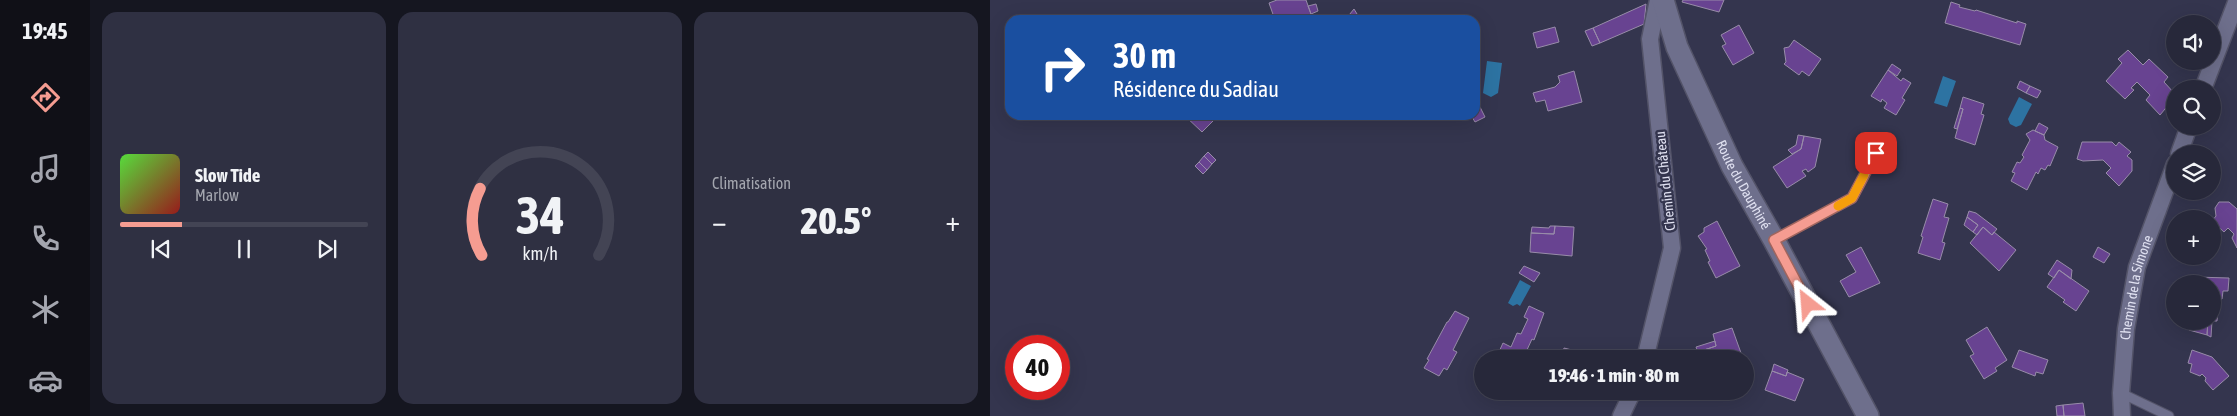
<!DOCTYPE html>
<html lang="fr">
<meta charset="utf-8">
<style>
body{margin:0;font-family:"Asap Condensed",sans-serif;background:#2f3042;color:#f1f3f6;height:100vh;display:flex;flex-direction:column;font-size:19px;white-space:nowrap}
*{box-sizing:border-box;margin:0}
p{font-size:16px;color:#a4a6af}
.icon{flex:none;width:28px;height:28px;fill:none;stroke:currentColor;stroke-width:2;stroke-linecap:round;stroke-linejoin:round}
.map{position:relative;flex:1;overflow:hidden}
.side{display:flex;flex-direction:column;gap:12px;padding:12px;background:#151620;width:900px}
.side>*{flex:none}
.banner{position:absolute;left:15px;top:15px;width:475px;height:105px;border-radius:15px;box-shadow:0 5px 20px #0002,0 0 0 1px #434454;background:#1a4fa0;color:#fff;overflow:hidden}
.controls{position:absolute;left:1176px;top:15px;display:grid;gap:10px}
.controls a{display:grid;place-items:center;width:55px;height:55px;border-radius:50%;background:#27283a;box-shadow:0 5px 20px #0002,0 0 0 1px #434454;font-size:25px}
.speed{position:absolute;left:15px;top:335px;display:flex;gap:10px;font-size:25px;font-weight:700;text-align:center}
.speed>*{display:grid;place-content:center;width:65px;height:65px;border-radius:50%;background:#27283a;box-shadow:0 5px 20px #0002,0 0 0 1px #434454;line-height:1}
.speed .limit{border:8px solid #d22;background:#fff;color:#111}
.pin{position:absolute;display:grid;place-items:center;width:42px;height:42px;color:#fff;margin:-21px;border-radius:10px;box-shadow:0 2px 8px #0006}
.me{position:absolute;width:55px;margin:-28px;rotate:332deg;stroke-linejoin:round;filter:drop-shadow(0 0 4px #0008)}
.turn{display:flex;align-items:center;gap:18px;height:105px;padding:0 25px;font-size:22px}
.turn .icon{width:65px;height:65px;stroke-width:2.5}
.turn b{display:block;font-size:35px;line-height:42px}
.big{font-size:38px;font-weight:800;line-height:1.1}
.side .card{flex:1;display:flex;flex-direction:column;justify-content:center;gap:8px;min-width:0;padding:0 18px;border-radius:15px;background:#2f3042}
.side .dial{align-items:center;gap:0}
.dial svg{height:130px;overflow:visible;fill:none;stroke:#434454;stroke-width:7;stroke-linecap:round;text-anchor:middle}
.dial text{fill:#f1f3f6;stroke:none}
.song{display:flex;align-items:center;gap:15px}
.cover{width:60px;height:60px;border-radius:8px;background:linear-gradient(135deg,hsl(110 70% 55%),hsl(0 70% 35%))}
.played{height:5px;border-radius:2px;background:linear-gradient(90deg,#f59c91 25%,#434454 25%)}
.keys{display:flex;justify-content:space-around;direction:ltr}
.heat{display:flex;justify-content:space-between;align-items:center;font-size:28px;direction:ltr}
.side .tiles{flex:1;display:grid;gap:12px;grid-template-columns:repeat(3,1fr)}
.trip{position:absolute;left:484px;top:350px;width:280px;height:50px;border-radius:25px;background:#27283a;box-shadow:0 5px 20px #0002,0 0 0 1px #434454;font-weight:800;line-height:50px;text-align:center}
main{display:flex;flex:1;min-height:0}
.dock{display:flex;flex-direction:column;width:90px;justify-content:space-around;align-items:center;background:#101017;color:#a4a6af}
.dock .icon{width:35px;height:35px}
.dock .current{color:#f59c91}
.dock b{font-size:22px;color:#f1f3f6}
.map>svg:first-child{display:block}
.water{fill:#2d73a2}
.building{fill:#684391;stroke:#988ca9}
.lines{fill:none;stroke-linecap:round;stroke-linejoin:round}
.service-casing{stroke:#535368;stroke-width:11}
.minor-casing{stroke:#535368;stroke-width:19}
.tertiary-casing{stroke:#535368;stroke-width:24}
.service{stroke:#6e6f8c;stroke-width:9}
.minor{stroke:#6e6f8c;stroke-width:16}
.tertiary{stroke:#6e6f8c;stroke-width:21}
.route-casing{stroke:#9f655e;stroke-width:12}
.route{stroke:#f59c91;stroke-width:9}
.slow{stroke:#f59e0b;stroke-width:9}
.labels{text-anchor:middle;stroke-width:5;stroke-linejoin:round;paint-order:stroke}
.street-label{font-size:14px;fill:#e0e1f1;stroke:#34354e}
</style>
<main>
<nav class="dock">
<b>19:45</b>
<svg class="icon current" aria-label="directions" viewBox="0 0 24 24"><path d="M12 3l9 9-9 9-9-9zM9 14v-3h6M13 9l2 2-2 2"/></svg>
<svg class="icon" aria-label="music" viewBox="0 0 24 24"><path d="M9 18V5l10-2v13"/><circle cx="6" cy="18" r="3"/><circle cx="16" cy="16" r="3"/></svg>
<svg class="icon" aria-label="phone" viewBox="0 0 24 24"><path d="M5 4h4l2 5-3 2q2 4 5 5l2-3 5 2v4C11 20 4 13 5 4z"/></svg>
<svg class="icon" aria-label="climate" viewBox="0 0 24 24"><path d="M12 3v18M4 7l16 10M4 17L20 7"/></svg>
<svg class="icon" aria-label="car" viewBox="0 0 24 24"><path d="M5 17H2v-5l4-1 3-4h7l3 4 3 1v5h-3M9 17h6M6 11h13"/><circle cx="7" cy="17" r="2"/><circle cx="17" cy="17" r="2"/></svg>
</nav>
<section class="side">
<div class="tiles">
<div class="card">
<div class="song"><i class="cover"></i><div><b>Slow Tide</b><p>Marlow</p></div></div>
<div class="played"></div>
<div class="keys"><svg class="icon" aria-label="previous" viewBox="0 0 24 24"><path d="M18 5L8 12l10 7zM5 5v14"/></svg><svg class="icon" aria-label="pause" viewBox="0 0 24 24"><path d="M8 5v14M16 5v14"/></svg><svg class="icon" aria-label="next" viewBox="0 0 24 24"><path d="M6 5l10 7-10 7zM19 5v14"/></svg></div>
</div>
<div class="card dial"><svg viewBox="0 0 100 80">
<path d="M14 69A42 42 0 1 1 86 69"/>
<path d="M14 69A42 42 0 0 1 13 28" stroke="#f59c91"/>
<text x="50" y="56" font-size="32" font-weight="700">34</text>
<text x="50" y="72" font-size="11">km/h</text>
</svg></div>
<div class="card"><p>Climatisation</p>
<div class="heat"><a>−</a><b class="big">20.5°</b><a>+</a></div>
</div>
</div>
</section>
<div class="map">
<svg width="1247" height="416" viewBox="0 0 1247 416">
<rect width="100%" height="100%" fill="#34354e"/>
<path class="water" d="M497,61L512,63L508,93L501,97L493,93Z
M953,76L966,81L957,107L944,103Z
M1029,97L1042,104L1031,125L1026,127L1020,124L1018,119Z
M530,280L541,286L530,306L527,304L523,306L518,303Z"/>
<path class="building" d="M287,0H316L321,14L303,20L301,16L285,20L279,3Z
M693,0H734L729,12L692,2Z
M961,2L970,5L969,7L985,11L986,10L1027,23V21L1036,24L1030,45L955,23Z
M326,4L328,11L321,14L318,6Z
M656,4L654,24L610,43L603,28Z
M364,9L367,14L362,20H355Z
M749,25L764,53L743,65L732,46L736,44L731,35Z
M565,27L569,42L547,48L543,33Z
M603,28L610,43L602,46L595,31Z
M804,40L831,59L819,76L812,71L809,75L794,64L796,62L794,48L799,47Z
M1138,50L1153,65L1159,59L1178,77L1174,82L1185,94V97L1170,115L1156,100L1160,95L1147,82L1141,88L1144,90L1135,99L1116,81L1132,63L1128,59Z
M902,64L911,70L907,76L898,70Z
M898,70L911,81L913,78L921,83L912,98L915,100L906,115L894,108L897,103L892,99L891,102L881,96Z
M584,71L592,102L558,111L555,100L546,102L543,93L565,87L570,82L568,76Z
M1030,81L1040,86L1036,93L1027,88Z
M1040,86L1051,91L1047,98L1036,93Z
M973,97L994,104L991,114L994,115L985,145L965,138L973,109L970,108Z
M488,103L495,117L485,122L481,115H485V104Z
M970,108L973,109L967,129L964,128Z
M194,115H229L212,132Z
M1049,123L1058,128L1054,135L1045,131Z
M1043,130L1054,135L1055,140L1068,147L1060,166L1058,165L1055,170L1051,168L1048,174L1046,172L1037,190L1021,181L1025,173L1022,172L1027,162L1030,163L1034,157L1032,155L1040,140L1036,134Z
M808,135L814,136L811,149L802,154L798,150L806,145Z
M814,136L831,139L825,167L818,172L816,169L812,171L816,176L797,188L783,167L811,149Z
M1092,142H1122L1126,146L1129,142L1141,152L1137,156L1142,160V171L1129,186L1116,173L1121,168L1113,160L1093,161L1087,159Z
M218,152L226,160L222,164L214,156Z
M214,156L222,164L217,170L209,162Z
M209,162L217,170L213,174L205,166Z
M943,199L958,204L954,217L959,218L952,242L955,243L950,260L928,253L933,237L931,236Z
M1229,202H1239L1247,209V248L1242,238L1244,234L1238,228L1234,232L1222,221L1226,216L1225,208Z
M979,211L986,213L1007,229L1002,235L993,227L987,235L983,232L988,225L977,217Z
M977,217L988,225L983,232L974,225Z
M727,221L750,266L726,278L718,262L720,261L715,250L717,249L708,236L714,232V228Z
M560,226H565L564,234L541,233L542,227L559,228Z
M565,226L584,227L582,256L540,252L541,233L564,234Z
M993,227L1002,235L1004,232L1026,250L1009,271L980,243Z
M871,247L890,283L859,297L850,281L866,272L856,255Z
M1108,247L1120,254L1114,263L1103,257Z
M1067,260L1082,270L1081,279L1069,270L1064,278L1058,274Z
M534,266L550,273L544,282L529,273Z
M1069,270L1099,291L1086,311L1073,302L1075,300L1057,287Z
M1205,277L1239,278L1238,291H1233L1232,299H1229L1227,321H1222V284H1204Z
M539,306L554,313L544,340L542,339L536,352L534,351L530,359H518L508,354L513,343L521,347L527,333L531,334L538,319L534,317Z
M465,311L479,318L463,350L467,352L457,370L454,368L449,376L434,368L439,360L437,359L457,322H458Z
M1200,321H1218L1217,335L1199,330Z
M1218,321H1222L1221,337L1217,335Z
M997,327L1017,360L1005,368L1007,371L994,379L980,356L984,354L976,340Z
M742,328L751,353L735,359H710L708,352L726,346L723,334Z
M725,341L726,346L708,352L706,347Z
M574,348L613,358L612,359H571Z
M1029,350L1058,360L1053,374L1046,372L1045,376L1022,367Z
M1202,350L1222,357L1239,376L1223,390L1215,381L1216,378L1212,374L1210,376L1200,372L1202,364L1198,363Z
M784,364L798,370L796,376L782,371Z
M782,371L796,376L797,372L814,379L805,401L775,390Z
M1093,403L1095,416H1074L1073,405Z
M1073,405L1074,416H1067L1066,406Z"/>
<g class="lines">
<defs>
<path id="service" d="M784,240L862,199L886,153
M1131,393L1179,416"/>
<g id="minor">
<path d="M1213,89L1247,0"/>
<path d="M1189,154L1199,126"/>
<path d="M655,359L682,248L660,39L668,0"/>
<path d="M631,416L643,391"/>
<path id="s1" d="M1132,416L1131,393L1136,329L1147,267L1185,164"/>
</g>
<g id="tertiary">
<path id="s2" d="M673,0L687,47L742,166L784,240L878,416"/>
</g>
</defs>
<use href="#service" class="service-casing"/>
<use href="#minor" class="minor-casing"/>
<use href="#tertiary" class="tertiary-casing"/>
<use href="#service" class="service"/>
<use href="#minor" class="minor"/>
<use href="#tertiary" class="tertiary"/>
</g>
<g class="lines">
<defs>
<path id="route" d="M818,304L784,240L862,198L886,153"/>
</defs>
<use href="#route" class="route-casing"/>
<use href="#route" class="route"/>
<path class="slow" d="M848,206L862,198L874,175"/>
</g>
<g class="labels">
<g class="street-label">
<text transform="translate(675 181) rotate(-96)" y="5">Chemin du Château</text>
<text dy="5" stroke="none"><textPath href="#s2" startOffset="202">Route du Dauphiné</textPath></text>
<text dy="5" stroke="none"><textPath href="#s1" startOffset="130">Chemin de la Simone</textPath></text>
</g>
</g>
</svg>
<div class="controls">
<a><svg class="icon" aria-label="sound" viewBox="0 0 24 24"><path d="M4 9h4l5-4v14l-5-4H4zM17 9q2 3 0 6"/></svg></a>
<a><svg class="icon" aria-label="search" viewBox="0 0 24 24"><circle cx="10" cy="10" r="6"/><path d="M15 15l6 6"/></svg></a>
<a><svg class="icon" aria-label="layers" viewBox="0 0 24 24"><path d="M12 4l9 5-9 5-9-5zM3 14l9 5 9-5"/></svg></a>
<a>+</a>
<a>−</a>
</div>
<div class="speed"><div class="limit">40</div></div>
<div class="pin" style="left:886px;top:153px;background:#d93025"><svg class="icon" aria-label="arrive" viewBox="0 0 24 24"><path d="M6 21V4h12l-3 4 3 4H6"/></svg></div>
<svg class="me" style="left:818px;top:304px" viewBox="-20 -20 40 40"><path d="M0-17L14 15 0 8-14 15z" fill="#f59c91" stroke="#fff" stroke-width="4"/></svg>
<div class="trip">19:46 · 1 min · 80 m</div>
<div class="banner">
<div class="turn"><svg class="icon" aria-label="right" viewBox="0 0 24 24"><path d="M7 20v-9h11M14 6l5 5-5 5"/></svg><div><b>30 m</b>Résidence du Sadiau</div></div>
</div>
</div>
</main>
